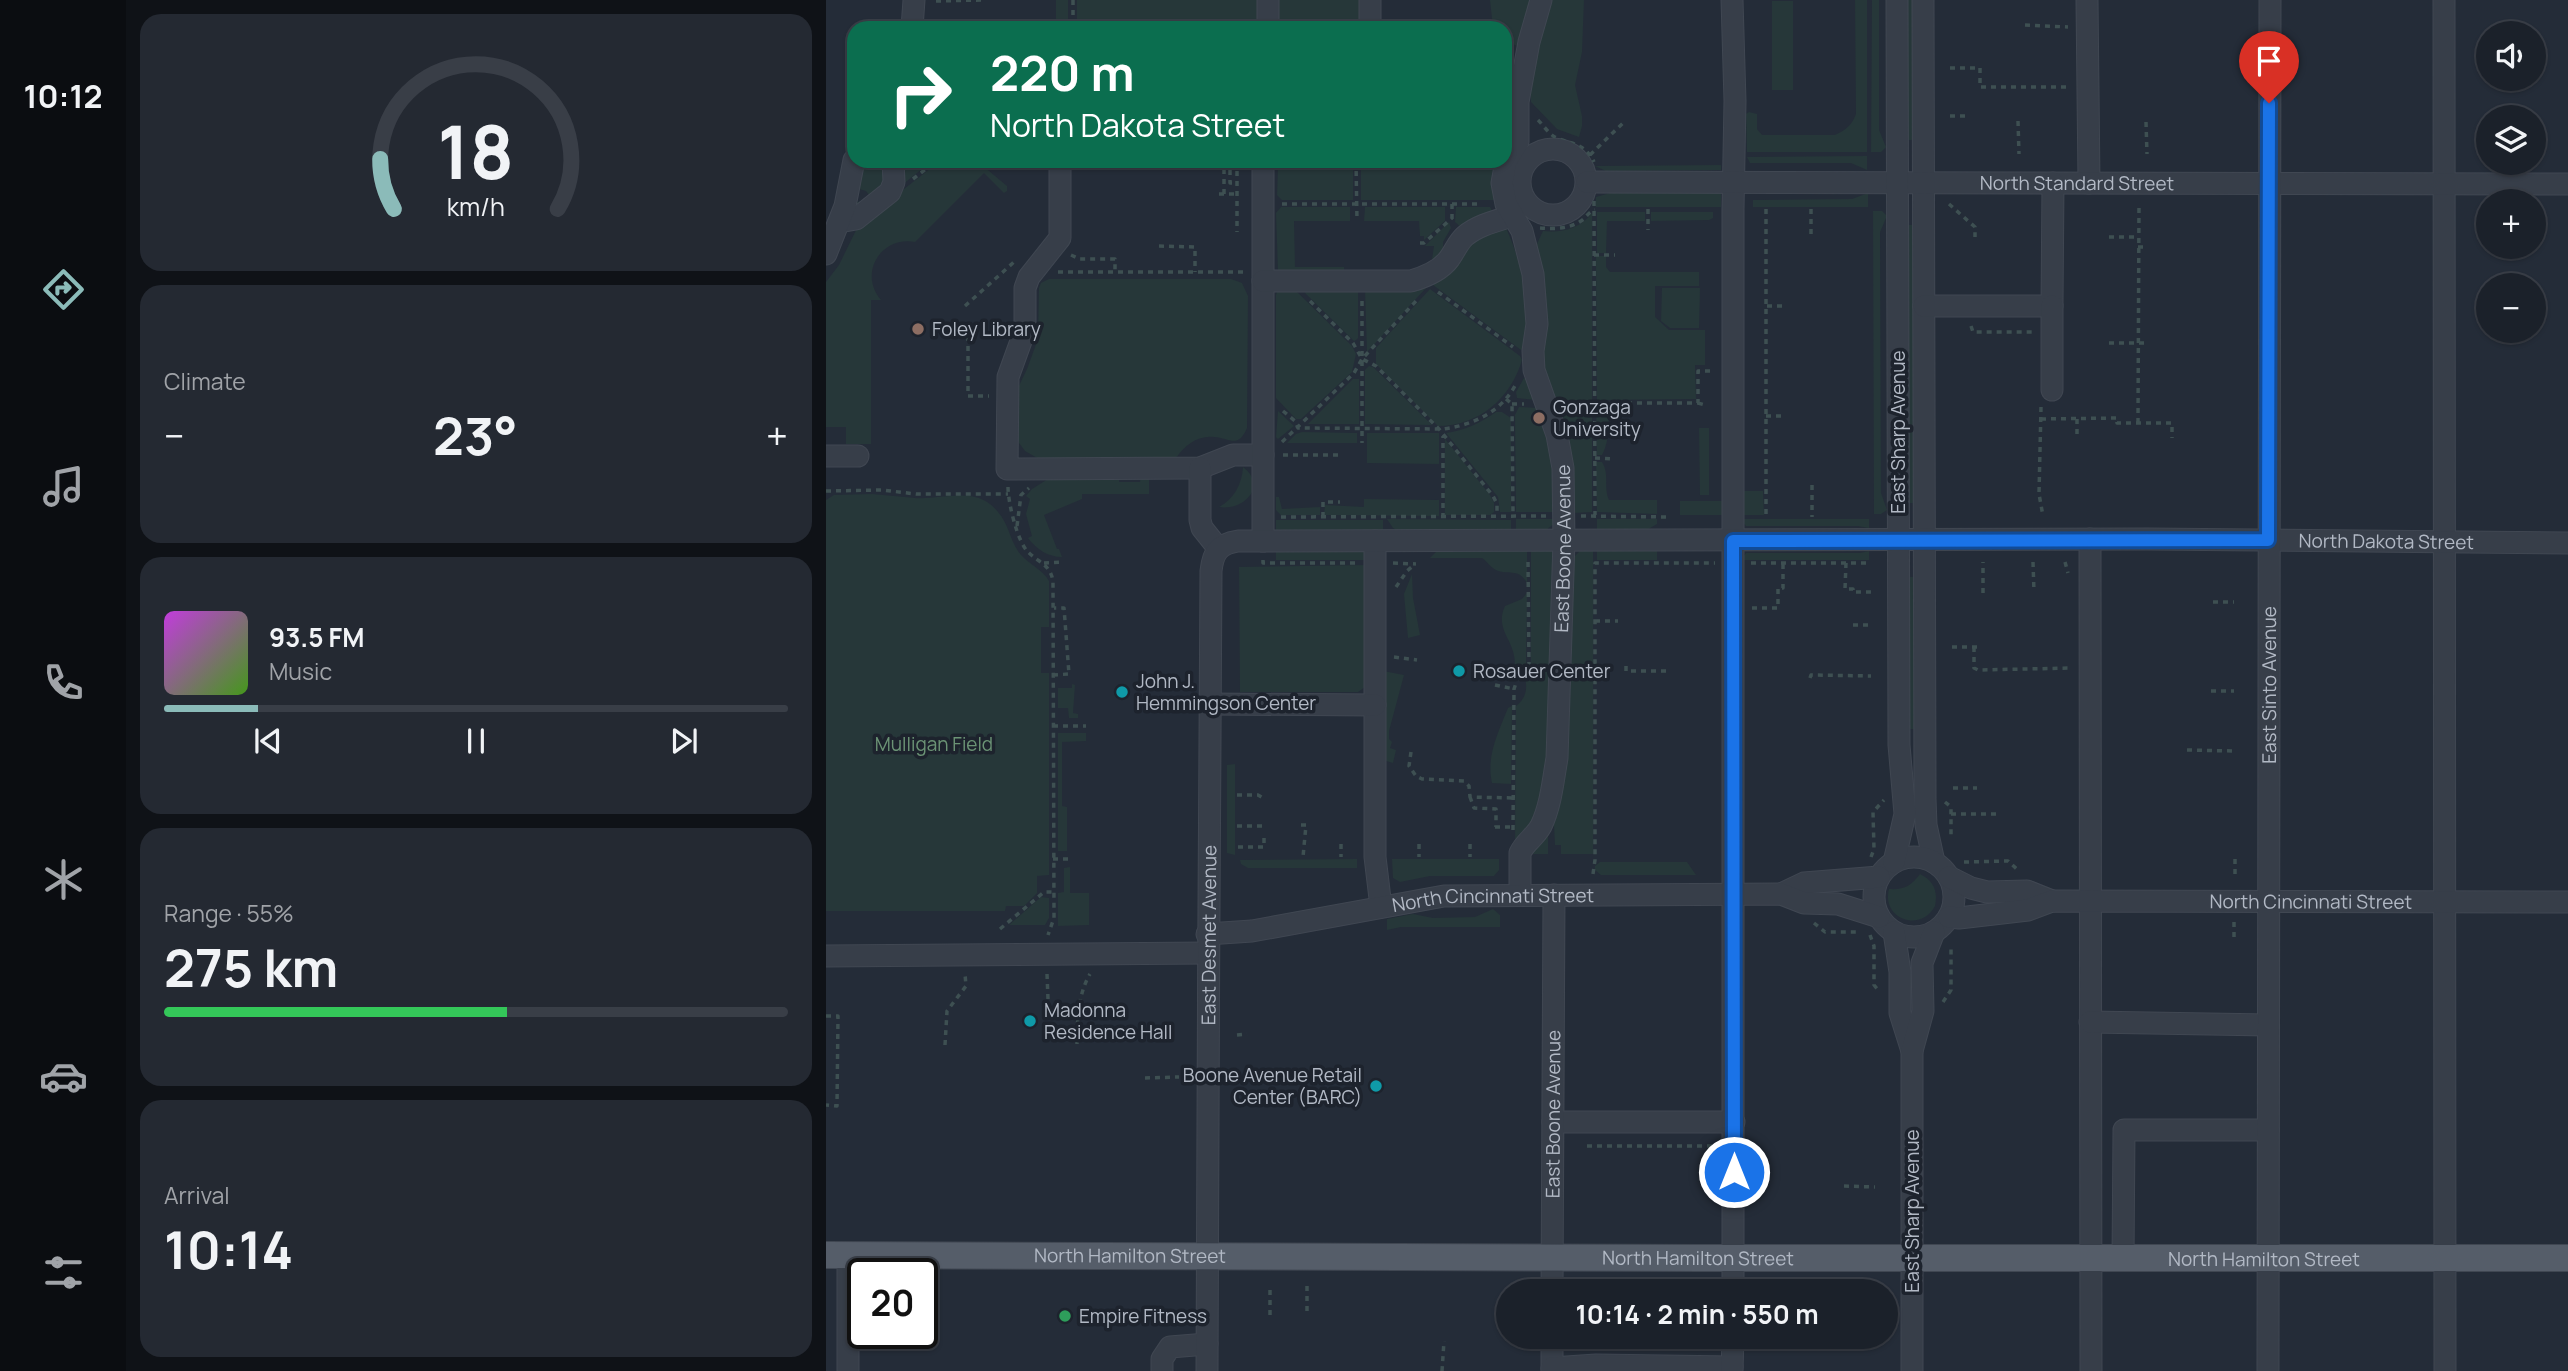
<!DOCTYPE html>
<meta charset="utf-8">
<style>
body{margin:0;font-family:Manrope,sans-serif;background:#242932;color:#f1f3f6;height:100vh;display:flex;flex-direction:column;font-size:26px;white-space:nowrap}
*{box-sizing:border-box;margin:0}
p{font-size:23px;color:#a0a3a8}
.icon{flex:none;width:38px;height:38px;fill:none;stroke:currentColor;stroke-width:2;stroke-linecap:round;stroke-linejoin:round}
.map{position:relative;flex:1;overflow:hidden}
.details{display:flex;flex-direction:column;gap:14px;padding:14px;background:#0f1217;width:700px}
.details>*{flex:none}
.hud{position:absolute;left:21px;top:21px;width:665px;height:147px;border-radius:21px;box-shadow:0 2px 5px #0004,0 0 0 2px #393e47;background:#0b6e4f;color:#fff;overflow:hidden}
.fabs{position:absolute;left:1650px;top:21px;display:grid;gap:14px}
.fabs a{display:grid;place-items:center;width:70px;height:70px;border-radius:50%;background:#1b212a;box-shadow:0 2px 5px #0004,0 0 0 2px #393e47;font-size:35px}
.speed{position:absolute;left:21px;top:1258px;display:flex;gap:14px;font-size:35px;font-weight:700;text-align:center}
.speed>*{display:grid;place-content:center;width:91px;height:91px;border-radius:50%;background:#1b212a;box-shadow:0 2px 5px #0004,0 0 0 2px #393e47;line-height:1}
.speed .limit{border:4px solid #111;border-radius:10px;background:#fff;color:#111}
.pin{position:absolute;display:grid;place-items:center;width:60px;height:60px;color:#fff;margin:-72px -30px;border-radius:50% 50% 50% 0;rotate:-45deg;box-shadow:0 0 7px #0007}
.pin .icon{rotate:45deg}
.me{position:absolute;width:77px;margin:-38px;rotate:0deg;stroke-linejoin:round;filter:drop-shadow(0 0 5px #0008)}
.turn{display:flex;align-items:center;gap:24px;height:147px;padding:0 28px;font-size:32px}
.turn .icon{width:91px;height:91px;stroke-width:2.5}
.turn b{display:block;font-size:49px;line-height:60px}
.big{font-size:52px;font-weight:700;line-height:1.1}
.details .card{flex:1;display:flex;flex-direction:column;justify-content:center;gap:10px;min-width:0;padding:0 24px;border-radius:21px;background:#242932}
.details .dial{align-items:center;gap:0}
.dial svg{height:182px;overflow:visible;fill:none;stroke:#393e47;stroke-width:7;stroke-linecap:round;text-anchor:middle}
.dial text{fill:#f1f3f6;stroke:none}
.song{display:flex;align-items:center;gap:21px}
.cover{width:84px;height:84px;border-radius:10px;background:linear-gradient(135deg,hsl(290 70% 55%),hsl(100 70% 35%))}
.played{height:7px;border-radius:4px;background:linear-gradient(90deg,#8bbbb9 15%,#393e47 15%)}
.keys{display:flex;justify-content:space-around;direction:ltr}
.heat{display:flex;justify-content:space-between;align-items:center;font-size:38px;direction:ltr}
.charge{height:10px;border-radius:5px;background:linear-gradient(90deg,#34c759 55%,#393e47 0)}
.trip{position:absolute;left:670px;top:1279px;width:402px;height:70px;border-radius:35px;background:#1b212a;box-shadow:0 2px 5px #0004,0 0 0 2px #393e47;font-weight:700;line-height:70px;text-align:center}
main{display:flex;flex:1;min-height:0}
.dock{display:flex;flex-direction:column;width:126px;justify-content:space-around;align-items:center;background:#0b0d11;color:#a0a3a8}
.dock .icon{width:49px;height:49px}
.dock .current{color:#8bbbb9}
.dock b{font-size:32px;color:#f1f3f6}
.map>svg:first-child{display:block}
.green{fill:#263739}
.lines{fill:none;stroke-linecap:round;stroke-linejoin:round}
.minor-casing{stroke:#404752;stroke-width:23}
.major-casing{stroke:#404752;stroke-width:28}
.path{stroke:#3e5052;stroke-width:3.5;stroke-dasharray:5 5;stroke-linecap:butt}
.minor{stroke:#373e49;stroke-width:21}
.major{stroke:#555d69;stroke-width:26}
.route-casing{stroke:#114b97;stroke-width:18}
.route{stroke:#1a73e8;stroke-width:12}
.education-dot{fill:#8d6e63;stroke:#1d232d;stroke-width:2.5}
.culture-dot{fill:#0f9aa8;stroke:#1d232d;stroke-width:2.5}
.leisure-dot{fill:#2e9e5b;stroke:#1d232d;stroke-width:2.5}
.labels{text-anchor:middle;stroke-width:7;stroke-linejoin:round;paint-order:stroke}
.street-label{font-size:19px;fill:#b2b9c5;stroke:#1d232d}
.poi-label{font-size:19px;fill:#b2b9c5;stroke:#1d232d;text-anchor:start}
.park-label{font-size:19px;fill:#6b9375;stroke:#1d232d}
</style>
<main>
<nav class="dock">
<b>10:12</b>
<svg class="icon current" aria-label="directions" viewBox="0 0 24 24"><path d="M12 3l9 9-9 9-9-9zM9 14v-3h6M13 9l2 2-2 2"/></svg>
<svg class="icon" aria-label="music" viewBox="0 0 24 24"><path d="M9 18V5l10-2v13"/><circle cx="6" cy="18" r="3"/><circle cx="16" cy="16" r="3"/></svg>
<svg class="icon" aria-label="phone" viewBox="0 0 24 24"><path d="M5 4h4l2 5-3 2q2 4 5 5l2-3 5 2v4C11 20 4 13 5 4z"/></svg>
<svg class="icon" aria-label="climate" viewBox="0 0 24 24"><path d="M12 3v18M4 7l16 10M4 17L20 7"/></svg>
<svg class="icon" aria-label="car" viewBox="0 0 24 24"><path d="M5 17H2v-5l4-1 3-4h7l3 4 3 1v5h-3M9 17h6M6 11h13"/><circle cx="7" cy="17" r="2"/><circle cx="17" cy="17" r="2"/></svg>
<svg class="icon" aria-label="filters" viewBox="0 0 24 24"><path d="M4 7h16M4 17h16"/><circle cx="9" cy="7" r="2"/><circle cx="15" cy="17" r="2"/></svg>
</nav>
<section class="details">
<div class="card dial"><svg viewBox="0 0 100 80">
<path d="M14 69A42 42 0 1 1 86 69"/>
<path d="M14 69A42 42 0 0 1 8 47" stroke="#8bbbb9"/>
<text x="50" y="56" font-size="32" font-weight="700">18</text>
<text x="50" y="72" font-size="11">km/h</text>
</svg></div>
<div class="card"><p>Climate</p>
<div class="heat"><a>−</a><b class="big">23°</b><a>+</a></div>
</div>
<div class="card">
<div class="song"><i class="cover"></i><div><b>93.5 FM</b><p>Music</p></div></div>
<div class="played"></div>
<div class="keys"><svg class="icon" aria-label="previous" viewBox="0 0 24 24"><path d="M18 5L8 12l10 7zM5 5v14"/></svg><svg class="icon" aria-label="pause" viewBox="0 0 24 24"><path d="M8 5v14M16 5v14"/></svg><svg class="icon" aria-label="next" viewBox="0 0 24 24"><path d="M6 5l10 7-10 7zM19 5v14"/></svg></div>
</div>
<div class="card"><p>Range · 55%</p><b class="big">275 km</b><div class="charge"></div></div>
<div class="card"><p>Arrival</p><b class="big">10:14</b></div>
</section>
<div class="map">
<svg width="1742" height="1371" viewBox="0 0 1742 1371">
<rect width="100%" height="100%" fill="#242c38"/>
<path class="green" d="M230,0H242V28H230Z
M251,0H433V28H251Z
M451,0H533V28H451Z
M664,0H707L694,47L679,41V28H667Z
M726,0H758L756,52L749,85L756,116V126L753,137L731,129L705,102L704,86L711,44Z
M1029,0H1041V152H921L920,114L923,112L931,114V129L936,135H1009C1020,130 1026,125 1030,114Z
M1046,0H1053V130L1060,147L1055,152H1045Z
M1078,0H1091V140H1077Z
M946,1H967V90H946Z
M1041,156V170L1025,163H924L921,157Z
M44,161H60C69,188 51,195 33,211L28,210L30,202L41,201L43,195L40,191L33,189L37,170Z
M73,161H106L76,185Z
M114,161H151L181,186V191L178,193L158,173L89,242C55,236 32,273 55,300H45V444H20V427H0V282L13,265L33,224Z
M527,165V200H456L451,195L452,168Z
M535,165H667L670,167V198L668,200H535Z
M895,165V170L780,171L769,166Z
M784,193H895V207H770V197Z
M1042,193V207H927V200L1026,199Z
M455,207H524V221H468L469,267H518V274L452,272L450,213Z
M539,207H619V221L598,240V236H594L593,221H538Z
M630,207H664L666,211L636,228L629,222Z
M1047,211H1056L1061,216L1054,232L1055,493L1061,510L1055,514H1048Z
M771,212H819V221H781L780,253H771Z
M825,212H887V218L883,220L825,221Z
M766,213V400H729L717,370L710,246L717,231C735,233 754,229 766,213Z
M623,222L625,228L617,242V249L619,251L605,266L608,246H599Z
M1078,225H1091L1092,503H1079Z
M680,228C698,268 705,306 699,349L695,350L607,285L645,240Z
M770,256H780V267L784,272H873V286H829V317L843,330H879V365H869L870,399L771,400Z
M223,279H405L416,283L422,296L421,428C412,449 404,438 388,437C372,435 359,445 350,458L213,459L199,451L193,443L189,433L191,390L201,369L212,339L213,288L215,283Z
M600,286V288L541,352L539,290Z
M836,288H874L873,328H844L835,321Z
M468,289L526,346L530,354L526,372L475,419H470L450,398V295L452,290Z
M480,289L532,290V338L530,340L528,341L479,293Z
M604,289L694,356L696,360C685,398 653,426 612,426L550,364V348Z
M543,366L547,367L606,425L539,424V370Z
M698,378L702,379L711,400L691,398L690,392Z
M527,379H533V424H482Z
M693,407L713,408L728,469L730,512H690L689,415Z
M732,407H766V512L747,513L740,430Z
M770,407H782C784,421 783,443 776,455H771Z
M452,411L468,426L452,439L450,437Z
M670,412H676L685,418V512H674L672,497L620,433C640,430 654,423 670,412Z
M873,428H883V495H874Z
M476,432L531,433V443H461L470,434Z
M541,433H613V464L541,463Z
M619,439L664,495L668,503V512L664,515H619Z
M770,462H776C784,475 777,488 783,500H831V514L771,512Z
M417,467C442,486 418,511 393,507C408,499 416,484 417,467Z
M293,476V482H314L315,476H323V494H256V499L218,515L231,549H233L236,557C222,557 210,549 202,538L206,536L200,514L204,499L200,496L206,489L222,479Z
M913,491H937L938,515H913Z
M46,494C60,495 75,497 89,498C117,500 151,485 172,512C183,524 184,542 195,555C204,565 216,569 223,581V627H215V673H223V875L211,876V893L198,906H180L179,911H0V500L8,495Z
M450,497H453L456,509L494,507V515H455L450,510Z
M538,499L613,500V516L498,515L499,505L538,507Z
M854,501H900V515H854Z
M561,519L685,520V532H574L567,528Z
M690,519H730V522L719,531H690Z
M771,519H831V524L819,531H771Z
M914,519H1043V528L1032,526H920Z
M450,520H557V532H450Z
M450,549H532L538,551L541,560H450Z
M701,549V583C692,567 683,576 670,570C664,567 662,562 656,558H604L612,550Z
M705,549L725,551L728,554L723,762L710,816L689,845L690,706C701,698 702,686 698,675L705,670Z
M756,549H767V854H735V845H729L728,825L722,835V854H704L733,803L738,781L744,700L748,557Z
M771,549H831V560H771Z
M1043,551V560H915L920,553H1034Z
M542,565L539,687L532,692H414L413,567Z
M586,574L587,598L594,635L582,638L578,594Z
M1079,577H1093V729H1079Z
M701,593L700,667L686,676C698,644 666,634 679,606L696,599Z
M557,671L578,675L563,731V739L566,742L564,748L570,750L567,763L557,760Z
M246,684L249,685L247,713L252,714V718H243L242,708H232V688H246Z
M686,706L685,784L666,783C660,756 672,733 682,708Z
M232,733H260V741L236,742V806L241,807V851H232Z
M409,764V855L401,853V765Z
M531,859V868H422L415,864L414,860Z
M566,859H673V870L668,876H604L574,882L567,878Z
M774,862H861L870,875H775L769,870V866Z
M244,867V893H263V925L232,926V893L238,892V868Z
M1094,874C1108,881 1112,891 1109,906C1095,933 1055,919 1063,889C1078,890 1085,886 1094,874Z
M215,897L223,898V918L219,925H183Z
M667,909L674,915V927H575L561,930V919L587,914L607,918L649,917Z"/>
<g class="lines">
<defs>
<g id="minor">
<path d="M906,0L909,101L907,209V1292"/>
<path d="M1097,0L1099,799L1100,825L1108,862"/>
<path d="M1261,0L1263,183"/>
<path d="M1618,0L1619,1371"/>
<path d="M86,28L88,0"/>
<path d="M442,28V0"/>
<path d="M544,28V0"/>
<circle cx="727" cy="182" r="33"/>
<path d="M234,161V238L203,277L199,288V330L182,377L181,469L374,468L407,455H437"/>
<path d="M437,161V541"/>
<path id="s1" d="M761,182L1742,184"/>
<path d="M13,222L30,219L64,192L68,182L67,161"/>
<path d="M0,254L19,206L28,160"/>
<path d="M437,281H585C599,277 614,271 623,259C629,251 632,242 639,236C652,225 670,221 686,216"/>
<path d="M1098,306H1226L1227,183"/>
<path d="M1226,306V390"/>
<path d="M0,456H32"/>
<path d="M374,468V520L376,528L392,548"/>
<path d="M1264,539L1265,1371"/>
<path d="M549,541V857L555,907"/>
<path d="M384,704L549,705"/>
<circle cx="1088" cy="897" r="40"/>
<path d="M1068,862L1079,814L1073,745L1071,0"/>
<path d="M1123,877L1145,888L1161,892L1201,891L1226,901"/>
<path id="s2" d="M694,894V853C699,842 709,837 715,826C725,805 727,781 731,758L738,541L737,468L731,435L708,370L707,351L711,324L707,274L696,231L680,204L676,183L680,161L692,142V102L703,42L715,0"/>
<path d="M955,894L978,883L1053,877"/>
<path id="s3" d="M1123,917L1133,918L1202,910L1226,901L1742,902"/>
<path d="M1068,932L1074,972V1013L1086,1051"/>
<path id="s4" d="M381,934L426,931L618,896L955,894L978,903L1012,904L1053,917"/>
<path d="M0,956L382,953"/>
<path d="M1264,1022L1442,1025"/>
<path d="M727,1122H908"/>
<path d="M1297,1260L1298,1130H1442"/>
<path id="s5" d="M726,1292L728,895"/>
<path d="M726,1337V1371"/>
<path d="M726,1368L770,1365L906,1367"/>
<path d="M22,1371V1255"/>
<path d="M336,1371V1359L344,1347L381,1344"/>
<path id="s6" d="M381,1371C382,1104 383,838 385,571C387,552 393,544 412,541L1322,539L1742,543"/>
<path d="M906,1371L907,1337"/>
<path d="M1086,1371V1051L1097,1011L1096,963L1108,932"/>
<path id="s7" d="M1442,1371L1444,0"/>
</g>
<g id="major">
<path id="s8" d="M0,1255C581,1255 1161,1262 1742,1258"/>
</g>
</defs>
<use href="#minor" class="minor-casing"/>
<use href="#major" class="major-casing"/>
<path class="path" d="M247,0V28
M110,1L158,0
M1199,25L1242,27
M1124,68H1154V87H1243
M1124,116H1144
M712,120C717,125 723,134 729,137C746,145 758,142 768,162
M1192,121L1193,154
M1320,122L1321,154
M764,155L798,122
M411,161V232
M530,161L531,221
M456,162L662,161
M87,179L110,161
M393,194H410
M398,194V165H404V183H411
M768,201L769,515
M456,204H655
M626,204V219
M1123,204L1149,227V237
M822,209V230
M940,209V517
M985,209V237
M714,228C728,229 743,229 755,221C761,217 762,212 769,210
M1283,237H1312
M594,243H598L626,218
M333,246L369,247V272
M1312,247H1321
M245,255L254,259H289V272
M768,255H789
M232,272H417
M612,292L687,347
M484,301L527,343L536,359L550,366L613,429L667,496L671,504V515
M536,301V443
M139,306L188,262
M941,306H956
M142,326V396H163
M1145,326L1147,332H1208
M1283,343H1321
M680,399L686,404L687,514
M741,403H872V371H887
M872,403L879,405
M686,404H698
M1215,407L1213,494L1217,516
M457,411L469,421L472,428L617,429C648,425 677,411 691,382
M940,416H956
M1215,419L1291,418V423H1346V438
M1251,419V439
M1312,423L1313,203
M456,442L528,373L536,359L590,301
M457,455H515
M769,458L788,459
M986,485V517
M182,487C182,502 191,541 202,552C213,563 224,564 227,581L228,918L222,935
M0,491L56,490L90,494H182
M755,516L844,517
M455,517L720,516
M497,517V502H514
M617,518V436
M191,526L195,495L203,488
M437,560V563H532
M1207,562L1208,592
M1239,562L1242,573
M218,563L238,562
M567,563L590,564
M925,563H1045
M1020,563L1019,589H1027V592H1045
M570,587L581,571L589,564
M1157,593V562
M1387,602H1408
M926,608H952V588H957V563
M769,621H792
M1027,625H1045
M1126,647H1151
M1148,647V668L1152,670L1246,668
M568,657L591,660
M800,666V671H843
M227,675L243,674L238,608H228
M984,678L985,675L1045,676
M669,685L688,689
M1385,691H1408
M227,726H260
M1361,750L1408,751
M585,752L583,766L590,776L596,779L638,781L643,786L644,797L687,798
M1127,788H1151
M411,795H432L437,798
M644,797L648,808L670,809V827
M1119,802L1125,807V837
M1125,814H1172
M475,825H480L477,857
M411,826H438
M669,827H687
M687,830L688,689L693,674L703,669L702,561
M515,844V857
M593,844V857
M644,844V857
M412,847H438V836
M1045,857L1048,849L1047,812L1058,800
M227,859H246
M1409,859V877
M1138,862L1182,861L1193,871
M767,874L769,860V563H889
M988,923L999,932H1030
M174,929L218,892H227
M1044,935L1048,946V985L1053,991
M1408,937V921
M221,974L222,999
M1117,1002L1125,990V949
M0,1016H12L11,1106L0,1105
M411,1035L421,1034
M251,1044C251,1021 252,994 264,974
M119,1045L121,1011L140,986L139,974
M319,1078L353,1077
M761,1146H888
M1018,1186L1049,1187
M481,1311V1284
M444,1315V1285
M674,1329H682
M616,1371L618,1341"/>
<use href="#minor" class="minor"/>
<use href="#major" class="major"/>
</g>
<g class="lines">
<defs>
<path id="route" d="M908,1172L907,541L1442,540L1443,103"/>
</defs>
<use href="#route" class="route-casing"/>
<use href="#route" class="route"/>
</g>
<g class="education-dot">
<circle cx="92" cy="329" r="7"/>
<circle cx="713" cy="418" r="7"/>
</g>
<g class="culture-dot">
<circle cx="633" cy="671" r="7"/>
<circle cx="296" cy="692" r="7"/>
<circle cx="204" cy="1021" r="7"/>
<circle cx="550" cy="1086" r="7"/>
</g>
<circle class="leisure-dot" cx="239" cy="1316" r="7"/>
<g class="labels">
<g class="street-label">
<text dy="7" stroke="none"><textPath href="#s1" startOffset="490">North Standard Street</textPath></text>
<text transform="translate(1072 432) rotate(-90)" y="7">East Sharp Avenue</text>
<text dy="7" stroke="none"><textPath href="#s6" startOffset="1993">North Dakota Street</textPath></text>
<text dy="7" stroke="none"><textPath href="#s2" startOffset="355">East Boone Avenue</textPath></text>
<text dy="7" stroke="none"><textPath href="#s7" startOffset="686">East Sinto Avenue</textPath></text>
<text dy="7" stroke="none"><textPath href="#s4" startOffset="289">North Cincinnati Street</textPath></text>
<text dy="7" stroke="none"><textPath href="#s3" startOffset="364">North Cincinnati Street</textPath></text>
<text dy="7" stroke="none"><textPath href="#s6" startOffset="436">East Desmet Avenue</textPath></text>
<text dy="7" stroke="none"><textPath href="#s5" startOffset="178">East Boone Avenue</textPath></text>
<text transform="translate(1086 1211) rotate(-90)" y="7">East Sharp Avenue</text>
<text dy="7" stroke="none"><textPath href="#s8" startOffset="304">North Hamilton Street</textPath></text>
<text dy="7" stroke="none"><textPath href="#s8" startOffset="872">North Hamilton Street</textPath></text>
<text dy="7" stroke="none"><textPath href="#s8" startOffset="1438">North Hamilton Street</textPath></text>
</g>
<g class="poi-label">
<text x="106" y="336">Foley Library</text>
<text x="727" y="414">Gonzaga<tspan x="727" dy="22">University</tspan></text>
<text x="647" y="678">Rosauer Center</text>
<text x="310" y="688">John J.<tspan x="310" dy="22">Hemmingson Center</tspan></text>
<text x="218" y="1017">Madonna<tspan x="218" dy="22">Residence Hall</tspan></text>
<text x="536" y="1082" text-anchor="end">Boone Avenue Retail<tspan x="536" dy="22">Center (BARC)</tspan></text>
<text x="253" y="1323">Empire Fitness</text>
</g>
<g class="park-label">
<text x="108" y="751">Mulligan Field</text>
</g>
</g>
</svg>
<div class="fabs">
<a><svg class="icon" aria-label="sound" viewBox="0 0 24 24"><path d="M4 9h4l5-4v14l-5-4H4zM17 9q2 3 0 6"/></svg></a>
<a><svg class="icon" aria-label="layers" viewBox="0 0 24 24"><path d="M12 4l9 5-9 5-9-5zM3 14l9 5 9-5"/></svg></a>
<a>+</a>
<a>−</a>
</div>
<div class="speed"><div class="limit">20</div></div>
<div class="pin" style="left:1443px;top:103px;background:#d93025"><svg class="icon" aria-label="arrive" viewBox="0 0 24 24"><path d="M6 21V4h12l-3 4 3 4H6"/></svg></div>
<svg class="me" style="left:908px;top:1172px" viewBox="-20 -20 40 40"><circle r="17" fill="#1a73e8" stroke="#fff" stroke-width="3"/><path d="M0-11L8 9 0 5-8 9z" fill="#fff"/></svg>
<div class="trip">10:14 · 2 min · 550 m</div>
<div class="hud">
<div class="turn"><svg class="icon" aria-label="right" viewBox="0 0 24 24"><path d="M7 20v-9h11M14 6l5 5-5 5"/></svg><div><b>220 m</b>North Dakota Street</div></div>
</div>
</div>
</main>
